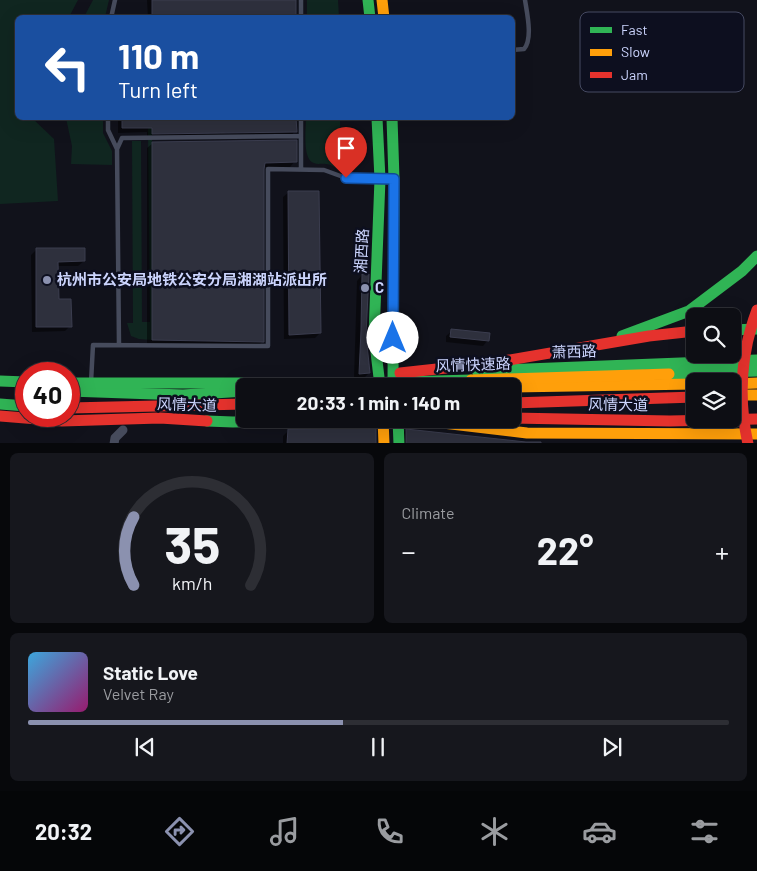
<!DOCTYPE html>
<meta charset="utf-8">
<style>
body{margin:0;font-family:Barlow,"Noto Sans SC",sans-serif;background:#16171d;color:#f1f3f6;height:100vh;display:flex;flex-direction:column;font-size:19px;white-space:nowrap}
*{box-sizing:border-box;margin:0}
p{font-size:16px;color:#9a9ca0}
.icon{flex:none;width:28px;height:28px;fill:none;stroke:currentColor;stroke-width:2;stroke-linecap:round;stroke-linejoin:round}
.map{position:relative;height:443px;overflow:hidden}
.panel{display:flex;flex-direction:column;gap:10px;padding:10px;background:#07080b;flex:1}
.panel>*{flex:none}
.guide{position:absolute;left:15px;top:15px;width:500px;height:105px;border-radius:8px;box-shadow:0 5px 20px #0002,0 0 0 1px #2d2e34;background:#1a4fa0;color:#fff;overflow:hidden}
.fabs{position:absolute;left:686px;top:308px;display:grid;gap:10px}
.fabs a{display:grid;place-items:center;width:55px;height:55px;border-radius:8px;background:#0d0e14;box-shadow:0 5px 20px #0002,0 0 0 1px #2d2e34;font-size:25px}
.speed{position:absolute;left:15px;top:362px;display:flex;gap:10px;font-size:25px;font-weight:700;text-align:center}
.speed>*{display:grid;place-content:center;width:65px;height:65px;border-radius:50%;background:#0d0e14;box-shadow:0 5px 20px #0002,0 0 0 1px #2d2e34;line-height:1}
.speed .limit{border:8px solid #d22;background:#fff;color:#111}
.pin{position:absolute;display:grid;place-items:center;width:42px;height:42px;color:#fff;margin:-51px -21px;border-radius:50% 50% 50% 0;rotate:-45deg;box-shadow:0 0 5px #0007}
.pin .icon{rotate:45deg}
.me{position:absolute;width:55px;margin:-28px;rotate:0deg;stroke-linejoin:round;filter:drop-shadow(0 0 4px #0008)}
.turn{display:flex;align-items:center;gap:18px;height:105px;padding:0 20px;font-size:22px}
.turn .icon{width:65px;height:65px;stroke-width:2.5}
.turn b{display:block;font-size:35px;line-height:42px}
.big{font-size:38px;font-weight:700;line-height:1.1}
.panel .card{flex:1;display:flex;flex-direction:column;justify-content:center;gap:8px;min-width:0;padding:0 18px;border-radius:8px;background:#16171d}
.panel .dial{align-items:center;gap:0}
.dial svg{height:130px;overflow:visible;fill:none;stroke:#2d2e34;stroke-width:7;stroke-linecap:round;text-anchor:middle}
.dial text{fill:#f1f3f6;stroke:none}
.song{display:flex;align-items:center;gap:15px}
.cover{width:60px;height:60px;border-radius:8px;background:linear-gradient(135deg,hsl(200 70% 55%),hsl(320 70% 35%))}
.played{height:5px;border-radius:2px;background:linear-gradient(90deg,#8b91af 45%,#2d2e34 45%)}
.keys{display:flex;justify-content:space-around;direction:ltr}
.heat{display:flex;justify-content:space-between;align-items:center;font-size:28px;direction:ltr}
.panel .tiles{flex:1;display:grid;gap:10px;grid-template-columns:1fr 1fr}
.card:last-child{grid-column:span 2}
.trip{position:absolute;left:236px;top:378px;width:285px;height:50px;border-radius:8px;background:#0d0e14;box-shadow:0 5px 20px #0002,0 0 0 1px #2d2e34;font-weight:700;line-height:50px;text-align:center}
.tab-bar{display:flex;height:80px;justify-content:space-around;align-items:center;background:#050608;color:#9a9ca0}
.tab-bar .icon{width:35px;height:35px}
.tab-bar .on{color:#8b91af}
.tab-bar b{font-size:22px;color:#f1f3f6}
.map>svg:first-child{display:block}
.green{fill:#102620}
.shadow{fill:#0007}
.building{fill:#2e303d;stroke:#3b3d4f}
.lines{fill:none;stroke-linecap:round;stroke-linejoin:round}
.lane{stroke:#464b5c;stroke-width:4.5}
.street{stroke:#464b5c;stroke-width:9}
.fast{stroke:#30b455;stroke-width:11}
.slow{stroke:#ff9f0a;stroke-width:11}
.jam{stroke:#e5322d;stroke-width:11}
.fast-bridge{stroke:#30b455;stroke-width:11}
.slow-bridge{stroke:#ff9f0a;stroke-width:11}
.jam-bridge{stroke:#e5322d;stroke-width:11}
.route-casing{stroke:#114b97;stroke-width:12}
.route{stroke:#1a73e8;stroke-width:9}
.poi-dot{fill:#8b91af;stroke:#0d0f1f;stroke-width:2}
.labels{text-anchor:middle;stroke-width:5;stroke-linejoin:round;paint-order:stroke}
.street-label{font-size:15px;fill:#ccd5fe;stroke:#0d0f1f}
.poi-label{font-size:15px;font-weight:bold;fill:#ccd5fe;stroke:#0d0f1f;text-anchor:start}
.key{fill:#0d0f1f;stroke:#464a62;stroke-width:1}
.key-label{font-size:14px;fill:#ccd5fe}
</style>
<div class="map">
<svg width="757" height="444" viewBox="0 0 757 444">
<rect width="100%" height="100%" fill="#11121b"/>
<path class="green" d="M0,0H78L69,17L18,18V118H32L54,139L58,201L0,204Z
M93,0H109L105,17H84Z
M307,0H338L339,17H307Z
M66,118H103V133L112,151V165L71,164L72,146Z
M306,118H340L341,171C337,169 331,164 326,164C322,163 318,165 314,163C302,160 306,128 306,118Z
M152,127V340L139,339L131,336L127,323H133L132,141H141L142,322H150L148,128Z"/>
<path class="shadow" d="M147,0H294V18H148Z
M118,118H295V131L290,137L147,138V132L118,133Z
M153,143L295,161L290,167H263V341L257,347L147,344V148Z
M289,192L320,333L315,338L284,339L283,197Z
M36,250L84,261L78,266H57V300L70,326L65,331L32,332L31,255Z
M362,275L369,373L364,378H354L357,281Z
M452,331L488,340L483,346L446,342V336Z
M289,430L376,444H283V436Z
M406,430L526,444H401V436Z"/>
<path class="building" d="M152,0H296V18H152Z
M122,118H296L297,132L152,134V128H122Z
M297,140V162L265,163L264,169V342L152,340V142Z
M288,191H319L321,333L289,335Z
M36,248H85V261L58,262L59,299H71L72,327H36Z
M362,274H369L366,335L370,373L359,374L361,330Z
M451,329L490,333L489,341L450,337Z
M376,428V444H287L288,429Z
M406,429L526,442H541V444H406Z"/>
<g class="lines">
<path class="lane" d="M111,18L115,0
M301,18V0
M512,50L524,49C533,39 527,13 525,0
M108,118V130L117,149L119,345
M301,118V169
M117,149L122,138L301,136
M91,382L93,345L268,346V169L324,170L346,178L393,179"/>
<path class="street" d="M114,444L115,438L123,430"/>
<path class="fast" d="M368,0L370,18
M377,118L380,179L374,335L380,386
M392,118L394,179L393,386
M732,330L757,329
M622,336L689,311L742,271L757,256
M477,371L757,360
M669,374L757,371
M0,381L26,382
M69,391L183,395L245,391
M0,404L26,406
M398,419L399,444
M207,421L233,422L403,419"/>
<path class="slow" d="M382,0L384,18
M732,384L757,383
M512,387L695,384
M732,395H757
M383,419L384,444
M409,419L527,433L757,434"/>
<path class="jam" d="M512,403L695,397
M69,408L245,404
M0,416L62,421L160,418L207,421
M512,418L670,421L757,419"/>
<path class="fast-bridge" d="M69,383H365L471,380"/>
<path class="slow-bridge" d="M471,380L669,374"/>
<path class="jam-bridge" d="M400,373L492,363L649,336L695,331
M748,444C738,398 740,355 757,310"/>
</g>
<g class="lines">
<defs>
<path id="route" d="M346,178L394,179L393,338"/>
</defs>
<use href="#route" class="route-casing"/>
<use href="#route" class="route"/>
</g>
<g class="poi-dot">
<circle cx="47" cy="280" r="5"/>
<circle cx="365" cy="288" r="5"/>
</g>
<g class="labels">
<g class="street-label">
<text transform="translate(362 251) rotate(-87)" y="5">湘西路</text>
<text transform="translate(574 352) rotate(-2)" y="5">萧西路</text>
<text transform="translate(473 365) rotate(-2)" y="5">风情快速路</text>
<text transform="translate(187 405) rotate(2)" y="5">风情大道</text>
<text transform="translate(618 405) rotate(1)" y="5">风情大道</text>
</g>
<g class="poi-label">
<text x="57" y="285">杭州市公安局地铁公安分局湘湖站派出所</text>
<text x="375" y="293">C</text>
</g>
</g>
<rect x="580" y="12" width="164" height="80" rx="8" class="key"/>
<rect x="590" y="27" width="22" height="6" fill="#30b455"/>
<rect x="590" y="49" width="22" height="7" fill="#ff9f0a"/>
<rect x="590" y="72" width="22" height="6" fill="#e5322d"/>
<g class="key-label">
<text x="621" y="35">Fast</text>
<text x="621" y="57">Slow</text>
<text x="621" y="80">Jam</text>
</g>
</svg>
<div class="fabs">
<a><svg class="icon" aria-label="search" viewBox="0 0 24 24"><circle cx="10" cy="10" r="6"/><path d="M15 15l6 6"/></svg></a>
<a><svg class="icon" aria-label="layers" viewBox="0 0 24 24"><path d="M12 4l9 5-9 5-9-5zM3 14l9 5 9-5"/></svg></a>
</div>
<div class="speed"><div class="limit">40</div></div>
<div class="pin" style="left:346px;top:178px;background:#d93025"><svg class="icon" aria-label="arrive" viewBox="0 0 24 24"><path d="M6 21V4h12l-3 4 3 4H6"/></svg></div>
<svg class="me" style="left:393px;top:338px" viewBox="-20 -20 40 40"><circle r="19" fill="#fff"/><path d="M0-13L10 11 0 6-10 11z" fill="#1a73e8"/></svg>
<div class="trip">20:33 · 1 min · 140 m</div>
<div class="guide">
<div class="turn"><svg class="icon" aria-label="left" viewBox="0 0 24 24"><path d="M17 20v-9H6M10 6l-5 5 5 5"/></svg><div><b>110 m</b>Turn left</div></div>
</div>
</div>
<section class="panel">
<div class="tiles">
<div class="card dial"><svg viewBox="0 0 100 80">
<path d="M14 69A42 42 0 1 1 86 69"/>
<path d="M14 69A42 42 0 0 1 14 27" stroke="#8b91af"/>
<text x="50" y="56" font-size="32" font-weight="700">35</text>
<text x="50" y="72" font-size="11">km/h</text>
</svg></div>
<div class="card"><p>Climate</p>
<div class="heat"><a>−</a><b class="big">22°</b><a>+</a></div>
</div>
<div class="card">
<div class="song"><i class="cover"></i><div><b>Static Love</b><p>Velvet Ray</p></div></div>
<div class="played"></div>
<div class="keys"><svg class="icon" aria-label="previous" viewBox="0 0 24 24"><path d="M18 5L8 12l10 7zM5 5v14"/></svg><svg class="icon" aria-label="pause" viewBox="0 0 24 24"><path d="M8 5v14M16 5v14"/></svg><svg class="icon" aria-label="next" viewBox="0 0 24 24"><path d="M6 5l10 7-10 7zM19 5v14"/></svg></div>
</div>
</div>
</section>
<nav class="tab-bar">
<b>20:32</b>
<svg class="icon on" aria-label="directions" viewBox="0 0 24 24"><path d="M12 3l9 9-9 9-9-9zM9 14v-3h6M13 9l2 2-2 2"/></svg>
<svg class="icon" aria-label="music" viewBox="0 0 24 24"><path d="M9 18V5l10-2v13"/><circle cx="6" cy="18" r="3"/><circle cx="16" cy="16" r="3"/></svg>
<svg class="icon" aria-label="phone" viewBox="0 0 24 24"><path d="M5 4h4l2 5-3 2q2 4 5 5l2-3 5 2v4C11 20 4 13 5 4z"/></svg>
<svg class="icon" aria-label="climate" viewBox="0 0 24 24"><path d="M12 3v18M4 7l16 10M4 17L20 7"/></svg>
<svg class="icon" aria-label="car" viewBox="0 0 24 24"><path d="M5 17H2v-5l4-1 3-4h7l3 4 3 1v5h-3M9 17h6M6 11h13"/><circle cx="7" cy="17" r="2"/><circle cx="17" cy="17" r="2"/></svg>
<svg class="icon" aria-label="filters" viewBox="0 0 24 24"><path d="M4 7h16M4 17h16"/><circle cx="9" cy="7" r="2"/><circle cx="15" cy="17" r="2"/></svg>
</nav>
